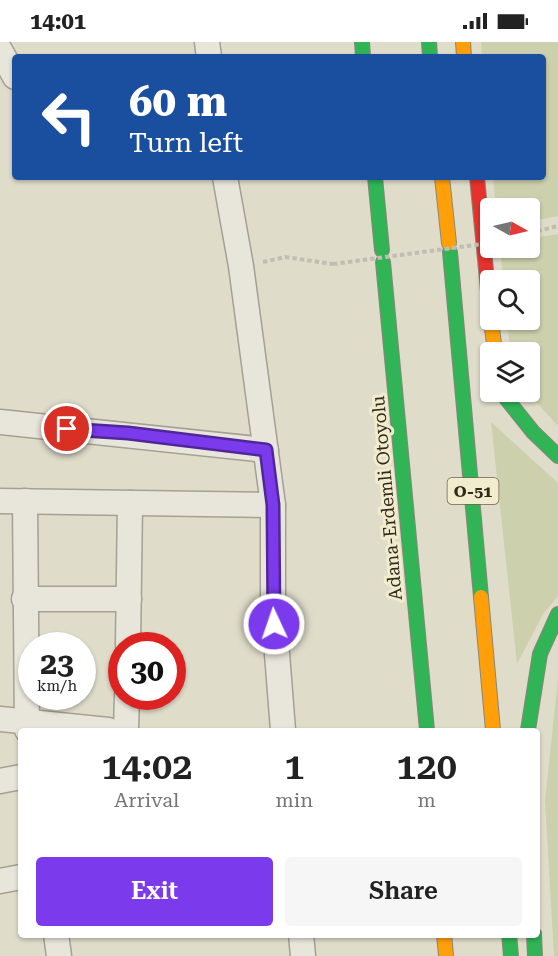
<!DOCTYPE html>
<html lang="en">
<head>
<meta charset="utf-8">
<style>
  body { margin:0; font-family:"Roboto Serif",serif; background:#f6f6f6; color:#222; height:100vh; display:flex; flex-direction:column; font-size:22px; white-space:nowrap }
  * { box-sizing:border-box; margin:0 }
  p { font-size:20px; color:#767676 }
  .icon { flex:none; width:33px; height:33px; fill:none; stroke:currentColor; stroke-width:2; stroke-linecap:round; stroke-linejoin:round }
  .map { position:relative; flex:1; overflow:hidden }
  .panel { position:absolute; left:18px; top:686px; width:522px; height:210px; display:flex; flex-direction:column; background:#fff; border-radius:6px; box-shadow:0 2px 4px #0004 }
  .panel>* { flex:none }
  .guide { position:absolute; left:12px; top:12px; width:534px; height:126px; border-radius:6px; box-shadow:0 2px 4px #0004; background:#1a4fa0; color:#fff; overflow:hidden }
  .needle { width:39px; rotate:98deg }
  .controls { position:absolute; left:480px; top:156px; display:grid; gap:12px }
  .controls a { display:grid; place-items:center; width:60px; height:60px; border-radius:6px; background:#fff; box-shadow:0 2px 4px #0004; font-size:30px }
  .speed { position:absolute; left:18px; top:590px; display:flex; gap:12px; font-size:30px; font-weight:700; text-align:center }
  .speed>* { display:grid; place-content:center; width:78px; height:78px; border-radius:50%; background:#fff; box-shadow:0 2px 4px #0004; line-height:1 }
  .speed small { font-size:15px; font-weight:400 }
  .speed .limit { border:9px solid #d22; background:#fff; color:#111 }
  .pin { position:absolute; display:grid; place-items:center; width:51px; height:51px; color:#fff; margin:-26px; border:3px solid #fff; border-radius:50%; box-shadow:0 2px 6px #0007 }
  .me { position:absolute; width:66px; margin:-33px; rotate:357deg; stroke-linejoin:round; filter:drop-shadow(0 0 4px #0008) }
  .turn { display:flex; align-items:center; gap:21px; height:126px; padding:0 18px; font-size:27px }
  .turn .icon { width:78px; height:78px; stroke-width:2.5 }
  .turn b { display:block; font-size:42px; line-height:51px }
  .eta { display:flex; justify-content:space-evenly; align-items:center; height:102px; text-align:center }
  .eta b { font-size:36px; font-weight:600; line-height:42px }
  .button { display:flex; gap:12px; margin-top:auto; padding:12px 18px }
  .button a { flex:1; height:69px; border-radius:6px; background:#7c3aed; color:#fff; font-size:24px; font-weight:600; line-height:69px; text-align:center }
  .button a+a { background:#f6f6f6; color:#222 }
  .status { display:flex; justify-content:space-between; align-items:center; height:42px; padding:0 30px; background:#fff; direction:ltr }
  .status svg { height:16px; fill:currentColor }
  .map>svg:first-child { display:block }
</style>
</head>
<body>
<div class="status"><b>14:01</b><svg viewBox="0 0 49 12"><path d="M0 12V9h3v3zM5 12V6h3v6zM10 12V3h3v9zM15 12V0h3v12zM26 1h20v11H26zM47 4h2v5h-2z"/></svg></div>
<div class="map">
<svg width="558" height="914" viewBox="0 0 558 914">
  <rect width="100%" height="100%" fill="#e0dcca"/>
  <!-- green -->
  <g fill="#ccd0ad">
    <polygon points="481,0 558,0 558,174 537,178 539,195 558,192 558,384 527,350 530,310 511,310 510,306 507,278 530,278 530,238 503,238 500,206 530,206 530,166 496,166 493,135 543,135 543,15 482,15"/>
    <polygon points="491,380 558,441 558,554 543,572 517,622"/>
    <polygon points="558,636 558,914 554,914 545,759"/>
  </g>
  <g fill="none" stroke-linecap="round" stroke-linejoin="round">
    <!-- street casing -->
    <g stroke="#a5a093" stroke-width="27">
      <g id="street">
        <polyline points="207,0 209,15"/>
        <polyline points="0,8 15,35"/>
        <polyline points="225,135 241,224 273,463 273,561 283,688"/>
        <polyline points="0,380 266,408"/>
        <polyline points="0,459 273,463"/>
        <polyline points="25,459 27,688"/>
        <polyline points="24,557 129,557"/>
        <polyline points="128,603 130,461"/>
        <polyline points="0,677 108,688"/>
        <polyline points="126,688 127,654"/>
        <polyline points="0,739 21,735"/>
        <polyline points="0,839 21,835"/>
        <polyline points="56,892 59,914"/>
        <polyline points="301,892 303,914"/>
      </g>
    </g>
    <!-- fast casing -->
    <g stroke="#8a867a" stroke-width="16">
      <g id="fast">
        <polyline points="362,0 363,15"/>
        <polyline points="429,0 430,15"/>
        <polyline points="375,135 382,208"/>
        <polyline points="450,210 481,555"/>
        <polyline points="383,220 427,688"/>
        <polyline points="501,350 533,390 558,414"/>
        <polyline points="528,688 540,612 558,572"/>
        <polyline points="509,892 511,914"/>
        <polyline points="534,892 535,914"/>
      </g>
    </g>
    <!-- slow casing -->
    <g stroke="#8a867a" stroke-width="16">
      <g id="slow">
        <polyline points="463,0 464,15"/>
        <polyline points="442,135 449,201"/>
        <polyline points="491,278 495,310"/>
        <polyline points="481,555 493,688"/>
        <polyline points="444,892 446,914"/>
      </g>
    </g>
    <!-- jam casing -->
    <g stroke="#8a867a" stroke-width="16">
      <polyline id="jam" points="477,135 490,269"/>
    </g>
    <!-- path -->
    <g stroke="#c1bdb2" stroke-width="4" stroke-dasharray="4.5 3" stroke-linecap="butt">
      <polyline points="530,191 558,184"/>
      <polyline points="263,220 285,215 333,222"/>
    </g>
    <!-- street -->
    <use href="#street" stroke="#e8e6db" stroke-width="24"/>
    <!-- fast -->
    <use href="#fast" stroke="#30b455" stroke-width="14"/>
    <!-- slow -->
    <use href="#slow" stroke="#ff9f0a" stroke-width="14"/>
    <!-- jam -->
    <use href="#jam" stroke="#e5322d" stroke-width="14"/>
    <!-- path-bridge -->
    <polyline stroke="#c1bdb2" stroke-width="4" stroke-dasharray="4.5 3" stroke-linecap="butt" points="333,222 490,201"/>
  </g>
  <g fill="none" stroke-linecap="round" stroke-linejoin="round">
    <!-- route casing -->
    <g stroke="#51269a" stroke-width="15">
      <polyline id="route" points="67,387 128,391 266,408 273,463 274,582"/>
    </g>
    <!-- route -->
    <use href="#route" stroke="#7c3aed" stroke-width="10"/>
  </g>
  <g text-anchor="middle" stroke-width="6" stroke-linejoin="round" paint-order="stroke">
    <!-- shield labels -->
    <rect fill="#f2eccf" stroke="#6c6452" stroke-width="1.5" x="447.5" y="436" width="51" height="26" rx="4.5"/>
    <g font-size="16" font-weight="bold" fill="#32291d">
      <text x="473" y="455">O-51</text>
    </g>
    <!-- street labels -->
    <g font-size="18" fill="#32291d" stroke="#f2eccf">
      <text transform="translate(387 456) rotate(-95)" y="6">Adana-Erdemli Otoyolu</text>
    </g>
  </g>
</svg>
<div class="controls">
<a><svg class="needle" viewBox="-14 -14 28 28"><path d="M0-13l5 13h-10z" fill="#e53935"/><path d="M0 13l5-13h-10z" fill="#767676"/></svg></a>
<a><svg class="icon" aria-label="search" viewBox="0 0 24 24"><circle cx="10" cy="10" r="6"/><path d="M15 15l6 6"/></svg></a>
<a><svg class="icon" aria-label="layers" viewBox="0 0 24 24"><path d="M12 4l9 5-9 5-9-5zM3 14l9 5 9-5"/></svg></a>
</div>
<div class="speed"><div>23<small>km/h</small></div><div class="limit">30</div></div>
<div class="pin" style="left:67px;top:387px;background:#d93025"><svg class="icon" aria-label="arrive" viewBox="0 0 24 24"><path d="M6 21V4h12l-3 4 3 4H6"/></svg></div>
<svg class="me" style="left:274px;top:582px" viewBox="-20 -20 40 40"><circle r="17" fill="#7c3aed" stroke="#fff" stroke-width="3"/><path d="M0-11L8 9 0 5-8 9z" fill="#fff"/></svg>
<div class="guide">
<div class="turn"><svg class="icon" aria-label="left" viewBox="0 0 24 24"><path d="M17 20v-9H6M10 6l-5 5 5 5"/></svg><div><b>60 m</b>Turn left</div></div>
</div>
<section class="panel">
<div class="eta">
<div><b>14:02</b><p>Arrival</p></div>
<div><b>1</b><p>min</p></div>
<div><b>120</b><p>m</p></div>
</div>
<div class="button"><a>Exit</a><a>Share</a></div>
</section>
</div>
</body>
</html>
